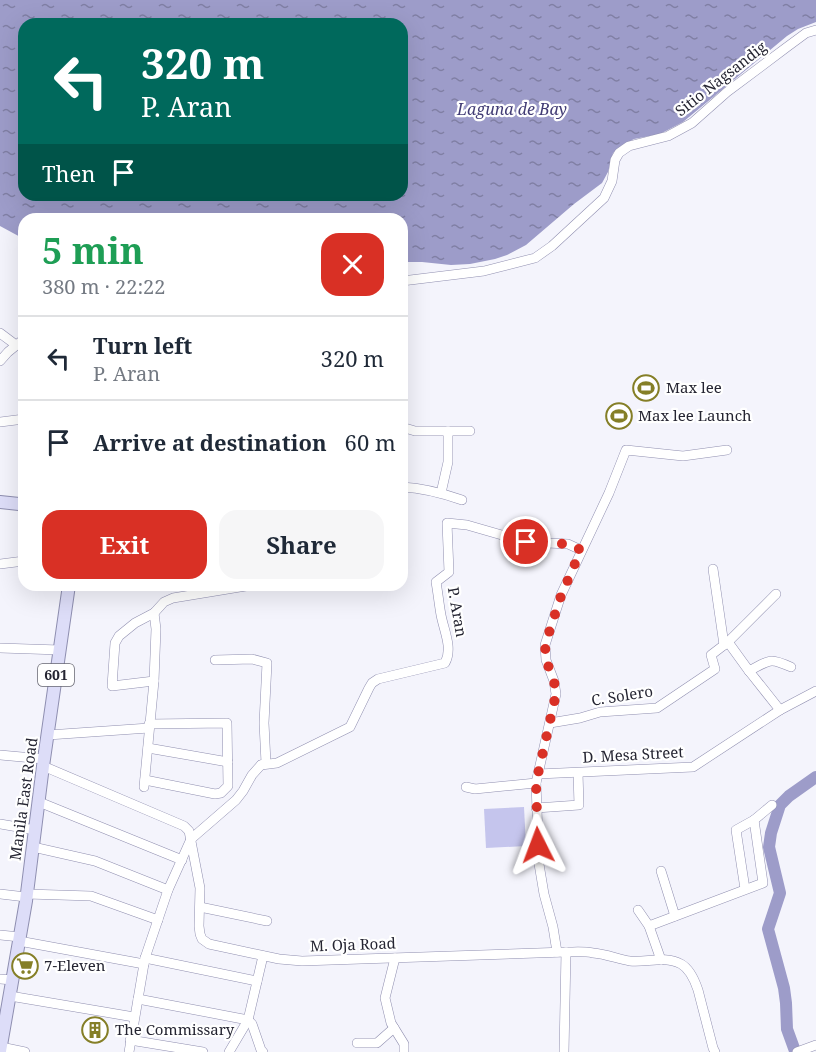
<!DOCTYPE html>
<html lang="en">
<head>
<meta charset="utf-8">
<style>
  body { margin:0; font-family:"Noto Serif",serif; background:#f6f6f7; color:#1f2937; height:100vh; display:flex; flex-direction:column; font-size:22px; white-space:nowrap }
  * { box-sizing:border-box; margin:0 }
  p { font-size:20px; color:#747a83 }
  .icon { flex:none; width:33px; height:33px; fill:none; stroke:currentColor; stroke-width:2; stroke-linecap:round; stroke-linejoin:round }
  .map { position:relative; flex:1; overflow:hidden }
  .details { position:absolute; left:18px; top:213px; width:390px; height:378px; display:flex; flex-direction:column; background:#fff; border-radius:18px; box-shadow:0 6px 24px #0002 }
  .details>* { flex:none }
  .top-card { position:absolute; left:18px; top:18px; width:390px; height:183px; border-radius:18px; box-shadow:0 6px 24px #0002; background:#00695c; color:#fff; overflow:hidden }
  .pin { position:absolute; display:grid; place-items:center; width:51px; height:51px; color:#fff; margin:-26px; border:3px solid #fff; border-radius:50%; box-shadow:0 2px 6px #0007 }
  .me { position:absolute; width:66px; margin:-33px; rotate:357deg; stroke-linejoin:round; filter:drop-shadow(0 0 4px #0008) }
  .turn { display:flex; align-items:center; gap:21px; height:126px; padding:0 24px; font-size:27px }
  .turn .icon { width:78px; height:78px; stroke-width:2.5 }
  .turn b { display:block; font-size:42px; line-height:51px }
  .then { display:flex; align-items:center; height:57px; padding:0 24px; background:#0003; gap:12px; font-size:22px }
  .round { display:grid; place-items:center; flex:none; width:63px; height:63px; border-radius:18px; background:#f6f6f7 }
  .headline { display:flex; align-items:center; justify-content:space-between; height:102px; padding:0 24px }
  h1 { font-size:36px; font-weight:700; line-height:45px; color:#1e9e55 }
  .action { display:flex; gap:12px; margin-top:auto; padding:12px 24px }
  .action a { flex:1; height:69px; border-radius:18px; background:#d93025; color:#fff; font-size:24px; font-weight:700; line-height:69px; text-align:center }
  .action a+a { background:#f6f6f7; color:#1f2937 }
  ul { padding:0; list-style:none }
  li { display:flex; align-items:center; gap:18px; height:84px; padding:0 24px; border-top:2px solid #e0e1e3 }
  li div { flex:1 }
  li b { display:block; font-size:22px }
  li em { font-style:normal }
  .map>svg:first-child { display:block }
</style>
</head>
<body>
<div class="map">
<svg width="816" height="1052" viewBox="0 0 816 1052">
  <defs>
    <pattern id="water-ripples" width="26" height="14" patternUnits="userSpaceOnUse" patternTransform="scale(1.5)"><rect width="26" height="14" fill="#9d9cc9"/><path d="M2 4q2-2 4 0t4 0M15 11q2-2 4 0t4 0" fill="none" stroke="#807fa4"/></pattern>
  </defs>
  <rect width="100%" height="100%" fill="#f4f4fc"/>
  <!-- pitch -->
  <polygon fill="#c5c5ed" points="524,807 526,846 486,848 484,809"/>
  <!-- water -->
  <path fill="url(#water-ripples)" fill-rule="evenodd" d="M0 0H816V22L798 29 787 36 683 122 660 134 634 139 621 146 613 153 608 172 602 183 574 204 526 245 507 255 495 259 470 264 451 265 422 262H402V219H24V239L0 226ZM24 24H402V195H24Z"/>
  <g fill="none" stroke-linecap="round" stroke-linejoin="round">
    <!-- river -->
    <polyline stroke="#9d9cc9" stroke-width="12" points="795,1051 787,1029 786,1003 784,988 768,929 780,893 769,847 771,833 780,805 789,796 816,777"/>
    <!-- minor casing -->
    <g stroke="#908fb0" stroke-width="10">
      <g id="minor">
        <polyline points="402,281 484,271 535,258 552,246 604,198 612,181 615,160 619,153 629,146 668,136 692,123 727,92 787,47 806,33 816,30"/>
        <polyline points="0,333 16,345"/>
        <polyline points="0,361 8,352 24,339"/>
        <polyline points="0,422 24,419"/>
        <polyline points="405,428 415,431 470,431"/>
        <path d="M402 487C423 488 442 493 462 500"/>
        <polyline points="441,493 448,462 448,431"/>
        <polyline points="0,564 24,561"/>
        <polyline points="713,569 724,645"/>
        <polyline points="728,642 776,594"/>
        <polyline points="0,648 60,650"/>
        <polyline points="749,671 780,710"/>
        <polyline points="154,681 112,686 115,643 119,636 135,623 154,613 164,602 173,598 252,585"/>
        <path d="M550 723 580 718 600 712 657 708 715 669 711 655 728 642 749 671C770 660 769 657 791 667"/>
        <polyline points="48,735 149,728"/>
        <polyline points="148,748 228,762"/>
        <polyline points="0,755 44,759"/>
        <path d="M261 765 277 763 350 727 369 688 372 683 378 679 445 663C453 648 444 631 441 615 439 604 438 593 436 582L449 572 447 523 467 525 526 542 568 544 581 550"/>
        <path d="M43 766 184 826 189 831 200 888 199 926 200 934 202 939 209 944 279 959 302 961 566 952C575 952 584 951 593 953 606 954 618 959 630 961 646 963 665 955 681 964 690 969 695 981 698 990L713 1048 715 1052"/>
        <polyline points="538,774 693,767 780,710 816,691"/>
        <polyline points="145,780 215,794 221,793 228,786 227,723 149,724"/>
        <polyline points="144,787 154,681 156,629 154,613"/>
        <polyline points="466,787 475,789 536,783"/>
        <polyline points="39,802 182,860"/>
        <polyline points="536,808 579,805 578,773"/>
        <polyline points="0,824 35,830"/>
        <polyline points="33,847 95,861 168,890"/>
        <polyline points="661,871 675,916"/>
        <polyline points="745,889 736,830 754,820 772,805"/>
        <polyline points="0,894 26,897"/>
        <polyline points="27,894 91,896 158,920"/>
        <polyline points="200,907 267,921"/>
        <polyline points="638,910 649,926 661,960"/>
        <polyline points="649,926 763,883 754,820"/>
        <polyline points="0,935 20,937"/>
        <polyline points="19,941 144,964"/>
        <polyline points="557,952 553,927 544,894 539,864 536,783 556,694 554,681 546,660 545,645 561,595 609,493 626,450 683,456 727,450"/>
        <polyline points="145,958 257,981"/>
        <polyline points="395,958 385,998 391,1023 404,1044 404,1052"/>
        <polyline points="0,979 13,980"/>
        <polyline points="10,996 134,1017"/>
        <polyline points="138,999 248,1020 252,1024 261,1050 263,1052"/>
        <polyline points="130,1040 203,1052"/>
        <polyline points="357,1043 377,1043 394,1028"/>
        <polyline points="1,1047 25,1052"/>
        <polyline points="129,1052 145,958 168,890 191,839 236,800 243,791 252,775 261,765 266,763 264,723 267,663 252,659 215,660"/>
        <polyline points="229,1052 248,1020 263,956"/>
        <polyline points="564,1052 566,952"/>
        <polyline points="797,1052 816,1045"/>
      </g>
    </g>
    <!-- major casing -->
    <g stroke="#8e8eb0" stroke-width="14">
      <g id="major">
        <polyline points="0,502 19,504 24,506"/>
        <polyline points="0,1051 26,901 43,766 69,585"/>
      </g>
    </g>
    <!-- minor -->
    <use href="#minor" stroke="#fff" stroke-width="9"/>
    <!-- major -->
    <use href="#major" stroke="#ddddf8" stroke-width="12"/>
  </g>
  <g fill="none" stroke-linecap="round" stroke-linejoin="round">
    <!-- route -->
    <polyline stroke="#d93025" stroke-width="10" stroke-dasharray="0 18" points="526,542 568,544 581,550 561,596 545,645 546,660 554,681 556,694 536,783 538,845"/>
  </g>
  <!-- icons -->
  <defs>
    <g id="stadium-ring" transform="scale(1.35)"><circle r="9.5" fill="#fff" stroke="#857f27" stroke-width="1.5"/><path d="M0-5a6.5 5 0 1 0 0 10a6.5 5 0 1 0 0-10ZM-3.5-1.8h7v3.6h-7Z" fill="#857f27"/></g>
    <g id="supermarket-ring" transform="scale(1.35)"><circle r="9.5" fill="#fff" stroke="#857f27" stroke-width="1.5"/><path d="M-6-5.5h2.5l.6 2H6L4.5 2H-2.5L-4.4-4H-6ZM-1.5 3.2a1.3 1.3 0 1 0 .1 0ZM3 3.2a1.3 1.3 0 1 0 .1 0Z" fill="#857f27"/></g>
    <g id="building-ring" transform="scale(1.35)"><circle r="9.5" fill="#fff" stroke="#857f27" stroke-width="1.5"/><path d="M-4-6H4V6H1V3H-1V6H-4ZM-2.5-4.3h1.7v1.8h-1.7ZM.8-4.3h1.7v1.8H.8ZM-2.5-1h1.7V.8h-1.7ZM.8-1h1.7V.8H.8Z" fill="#857f27"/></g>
  </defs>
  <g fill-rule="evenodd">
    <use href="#stadium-ring" x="646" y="388"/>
    <use href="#stadium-ring" x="619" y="416"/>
    <use href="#supermarket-ring" x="25" y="966"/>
    <use href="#building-ring" x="95" y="1030"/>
  </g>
  <g text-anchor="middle" stroke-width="4.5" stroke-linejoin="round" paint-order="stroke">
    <!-- shield labels -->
    <rect fill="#fff" stroke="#666670" stroke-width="1.5" x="38" y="664" width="36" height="22" rx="4.5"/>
    <g font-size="14" font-weight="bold" fill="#252532">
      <text x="56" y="680">601</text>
    </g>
    <!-- street labels -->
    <g font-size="15" fill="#252532" stroke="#fff">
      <text transform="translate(721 79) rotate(-38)" y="5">Sitio Nagsandig</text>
      <text transform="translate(457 612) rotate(80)" y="5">P. Aran</text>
      <text transform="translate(622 696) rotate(-9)" y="5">C. Solero</text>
      <text transform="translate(633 755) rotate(-3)" y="5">D. Mesa Street</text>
      <text transform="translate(24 799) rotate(-82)" y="5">Manila East Road</text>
      <text transform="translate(353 945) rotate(-2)" y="5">M. Oja Road</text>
    </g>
    <!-- poi labels -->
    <g font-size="15" fill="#252532" stroke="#fff" text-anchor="start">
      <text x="666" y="393">Max lee</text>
      <text x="638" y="421">Max lee Launch</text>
      <text x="44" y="971">7-Eleven</text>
      <text x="115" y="1035">The Commissary</text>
    </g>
    <!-- water labels -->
    <g font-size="16" font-style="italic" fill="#423c75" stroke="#fff">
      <text x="512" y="115">Laguna de Bay</text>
    </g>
  </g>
</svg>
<div class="pin" style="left:526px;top:542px;background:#d93025"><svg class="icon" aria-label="arrive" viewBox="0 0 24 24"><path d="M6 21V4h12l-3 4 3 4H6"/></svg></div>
<svg class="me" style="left:538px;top:845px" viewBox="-20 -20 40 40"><path d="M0-17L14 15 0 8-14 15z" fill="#d93025" stroke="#fff" stroke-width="4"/></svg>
<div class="top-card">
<div class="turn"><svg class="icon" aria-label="left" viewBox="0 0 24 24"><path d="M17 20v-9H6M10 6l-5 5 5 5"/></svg><div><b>320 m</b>P. Aran</div></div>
<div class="then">Then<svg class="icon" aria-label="arrive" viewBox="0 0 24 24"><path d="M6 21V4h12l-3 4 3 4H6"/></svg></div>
</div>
<section class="details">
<div class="headline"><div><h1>5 min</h1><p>380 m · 22:22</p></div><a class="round" style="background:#d93025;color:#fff"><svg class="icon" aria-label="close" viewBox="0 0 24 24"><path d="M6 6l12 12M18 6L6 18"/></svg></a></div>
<ul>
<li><svg class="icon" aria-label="left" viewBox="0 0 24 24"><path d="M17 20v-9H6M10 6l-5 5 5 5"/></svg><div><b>Turn left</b><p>P. Aran</p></div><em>320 m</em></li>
<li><svg class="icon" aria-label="arrive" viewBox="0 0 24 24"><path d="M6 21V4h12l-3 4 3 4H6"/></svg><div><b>Arrive at destination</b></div><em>60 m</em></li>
</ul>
<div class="action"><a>Exit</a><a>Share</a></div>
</section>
</div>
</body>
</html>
